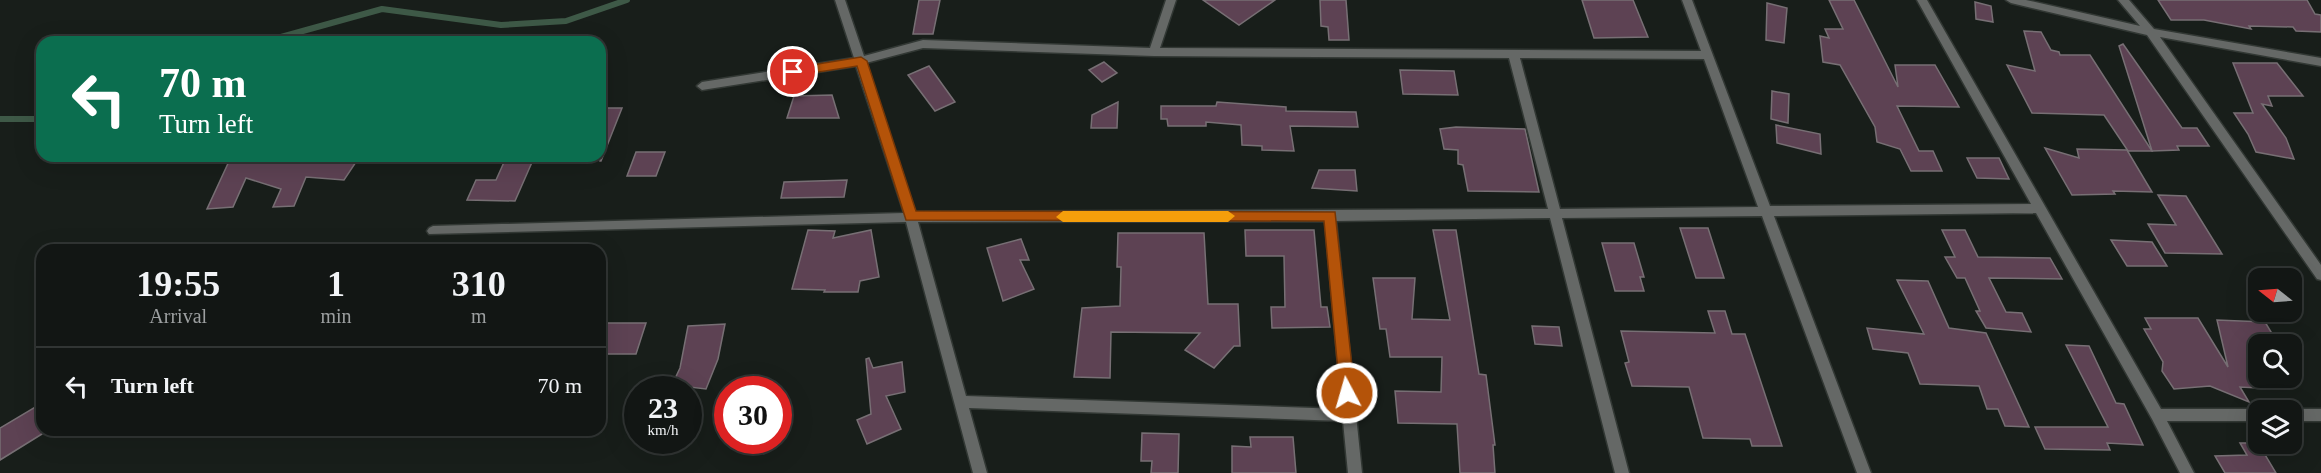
<!DOCTYPE html>
<html lang="en">
<head>
<meta charset="utf-8">
<style>
  body { margin:0; font-family:Georgia,serif; background:#1f2322; color:#f1f3f6; height:100vh; display:flex; flex-direction:column; font-size:22px; white-space:nowrap }
  * { box-sizing:border-box; margin:0 }
  p { font-size:20px; color:#9c9fa0 }
  .icon { flex:none; width:33px; height:33px; fill:none; stroke:currentColor; stroke-width:2; stroke-linecap:round; stroke-linejoin:round }
  .map { position:relative; flex:1; overflow:hidden }
  .panel { position:absolute; left:36px; top:244px; width:570px; height:192px; display:flex; flex-direction:column; background:#121614; border-radius:18px; box-shadow:0 6px 24px #0002,0 0 0 2px #313534 }
  .panel>* { flex:none }
  .guide { position:absolute; left:36px; top:36px; width:570px; height:126px; border-radius:18px; box-shadow:0 6px 24px #0002,0 0 0 2px #313534; background:#0b6e4f; color:#fff; overflow:hidden }
  .needle { width:39px; rotate:287deg }
  .buttons { position:absolute; left:2248px; top:268px; display:grid; gap:12px }
  .buttons a { display:grid; place-items:center; width:54px; height:54px; border-radius:12px; background:#121614; box-shadow:0 6px 24px #0002,0 0 0 2px #313534; font-size:30px }
  .speed { position:absolute; left:624px; top:376px; display:flex; gap:12px; font-size:30px; font-weight:700; text-align:center }
  .speed>* { display:grid; place-content:center; width:78px; height:78px; border-radius:50%; background:#121614; box-shadow:0 6px 24px #0002,0 0 0 2px #313534; line-height:1 }
  .speed small { font-size:15px; font-weight:400 }
  .speed .limit { border:9px solid #d22; background:#fff; color:#111 }
  .pin { position:absolute; display:grid; place-items:center; width:51px; height:51px; color:#fff; margin:-26px; border:3px solid #fff; border-radius:50%; box-shadow:0 2px 6px #0007 }
  .me { position:absolute; width:66px; margin:-33px; rotate:354deg; stroke-linejoin:round; filter:drop-shadow(0 0 4px #0008) }
  .turn { display:flex; align-items:center; gap:21px; height:126px; padding:0 24px; font-size:27px }
  .turn .icon { width:78px; height:78px; stroke-width:2.5 }
  .turn b { display:block; font-size:42px; line-height:51px }
  .eta { display:flex; justify-content:space-evenly; align-items:center; height:102px; text-align:center }
  .eta b { font-size:36px; font-weight:800; line-height:42px }
  ul { padding:0; list-style:none }
  li { display:flex; align-items:center; gap:18px; height:78px; padding:0 24px; border-top:2px solid #313534 }
  li div { flex:1 }
  li b { display:block; font-size:22px }
  li em { font-style:normal }
  .map>svg:first-child { display:block }
</style>
</head>
<body>
<div class="map">
<svg width="2321" height="473" viewBox="0 0 2321 473">
  <rect width="100%" height="100%" fill="#181e1a"/>
  <g fill="none" stroke-linecap="round" stroke-linejoin="round">
    <!-- stream -->
    <g stroke="#3e5947" stroke-width="6">
      <polyline points="263,42 382,9 501,25 566,21 627,0"/>
      <polyline points="0,119 42,119"/>
    </g>
  </g>
  <!-- building -->
  <g fill="#5d4253" stroke="#776f74" stroke-width="1.5">
    <polygon points="919,0 940,0 933,34 913,34"/>
    <polygon points="1203,0 1275,0 1239,25"/>
    <polygon points="1320,0 1346,0 1349,40 1329,40 1328,27 1321,26"/>
    <polygon points="1582,0 1633,0 1648,37 1594,38"/>
    <polygon points="1829,0 1854,0 1898,87 1895,65 1935,65 1959,107 1897,106 1919,151 1933,151 1942,171 1911,171 1900,149 1877,142 1875,127 1840,65 1823,62 1820,36 1829,38 1825,29 1843,29"/>
    <polygon points="2158,0 2307,0 2315,14 2321,15 2321,32 2296,31 2293,27 2249,26 2251,29 2204,20 2171,20"/>
    <polygon points="1975,2 1991,6 1993,22 1976,19"/>
    <polygon points="1767,3 1787,8 1784,43 1766,40"/>
    <polygon points="2024,31 2041,32 2051,50 2059,52 2060,55 2090,55 2152,151 2128,151 2104,115 2032,113 2007,65 2035,71"/>
    <polygon points="2123,44 2182,128 2197,128 2209,146 2177,146 2179,150 2152,151 2119,46"/>
    <polygon points="1104,62 1117,73 1102,82 1089,70"/>
    <polygon points="2233,63 2277,63 2303,96 2268,96 2272,106 2262,104 2286,138 2294,159 2256,152 2248,134 2234,113 2253,113"/>
    <polygon points="929,66 955,102 935,111 908,75"/>
    <polygon points="1400,70 1454,71 1458,95 1403,94"/>
    <polygon points="1772,91 1789,94 1788,123 1771,119"/>
    <polygon points="832,95 839,118 787,118 794,96"/>
    <polygon points="1118,102 1117,128 1091,128 1092,115"/>
    <polygon points="1217,102 1286,107 1286,111 1356,112 1358,127 1290,126 1294,151 1262,150 1262,146 1242,145 1241,125 1206,122 1206,126 1168,126 1167,119 1161,119 1161,106 1216,106"/>
    <polygon points="600,108 622,108 601,161 600,161"/>
    <polygon points="1776,125 1820,134 1821,154 1777,143"/>
    <polygon points="1456,127 1525,129 1539,192 1468,191 1463,165 1458,164 1458,150 1444,149 1440,129"/>
    <polygon points="2045,148 2079,158 2077,149 2127,150 2152,192 2113,191 2115,194 2072,195"/>
    <polygon points="636,152 665,152 656,176 627,176"/>
    <polygon points="246,156 360,156 344,180 306,177 294,206 273,207 281,189 246,178 233,207 207,209 231,157"/>
    <polygon points="1967,158 1999,158 2009,179 1977,178"/>
    <polygon points="505,160 533,160 515,201 467,200 476,180 496,180"/>
    <polygon points="1319,170 1355,170 1357,191 1312,188"/>
    <polygon points="847,180 844,197 781,198 784,182"/>
    <polygon points="2158,195 2186,196 2222,254 2165,253 2148,224 2176,225"/>
    <polygon points="1680,228 1708,228 1724,278 1696,278"/>
    <polygon points="808,230 835,231 833,238 871,230 879,277 860,281 858,292 824,292 825,290 792,289"/>
    <polygon points="1245,230 1314,230 1321,307 1327,307 1330,327 1272,328 1271,307 1285,307 1284,256 1246,256"/>
    <polygon points="1433,230 1456,230 1479,374 1486,375 1495,445 1493,445 1495,473 1460,473 1457,424 1398,423 1395,391 1441,392 1442,357 1390,357 1386,329 1380,329 1373,278 1415,278 1412,319 1450,320"/>
    <polygon points="1942,230 1965,230 1978,257 2050,258 2062,279 1989,278 2006,312 2022,313 2031,332 1986,328 1976,311 1980,311 1965,278 1957,278 1945,257 1955,257"/>
    <polygon points="1118,233 1204,233 1208,304 1238,304 1240,346 1234,346 1214,368 1185,350 1200,333 1111,332 1110,378 1074,377 1082,308 1120,306 1121,267 1117,267"/>
    <polygon points="1021,239 1029,260 1020,260 1034,289 1003,301 987,248"/>
    <polygon points="2111,240 2152,242 2167,266 2127,266"/>
    <polygon points="1602,243 1634,243 1644,277 1640,277 1644,291 1615,291"/>
    <polygon points="1897,280 1928,281 1949,328 1986,333 2029,427 2005,426 1998,409 1987,409 1979,386 1920,384 1908,353 1873,349 1867,328 1924,334"/>
    <polygon points="1708,311 1725,311 1732,334 1745,334 1782,446 1752,446 1750,439 1703,438 1689,387 1632,386 1625,363 1629,362 1621,331 1715,333"/>
    <polygon points="2145,318 2198,318 2228,367 2217,320 2265,322 2279,345 2259,345 2259,388 2240,387 2249,402 2210,386 2174,389 2162,371 2163,362 2144,329 2151,329"/>
    <polygon points="600,323 646,323 636,354 600,354"/>
    <polygon points="725,324 718,359 706,389 672,385 680,368 688,326"/>
    <polygon points="1532,326 1559,327 1562,346 1535,344"/>
    <polygon points="2066,345 2089,346 2116,403 2124,404 2143,445 2107,443 2110,450 2045,449 2035,427 2108,427"/>
    <polygon points="869,358 873,368 902,362 905,392 886,396 901,429 867,444 857,420 871,414 866,359"/>
    <polygon points="42,403 42,434 0,460 0,428"/>
    <polygon points="1142,433 1179,434 1178,473 1151,473 1152,461 1141,461"/>
    <polygon points="1250,437 1293,437 1296,473 1232,473 1232,446 1251,447"/>
    <polygon points="2240,443 2258,443 2276,473 2225,473 2215,456 2247,455"/>
  </g>
  <g fill="none" stroke-linecap="round" stroke-linejoin="round">
    <!-- street casing -->
    <g stroke="#323834" stroke-width="3">
      <g id="street">
        <path d="M835 0H845L864 56 923 40 1150 48 1166 0H1176L1160 48 1701 51 1682 0H1692L1770 206 2031 204 1917 0H1927L2161 409H2259L2264 411H2259V421H2167L2194 473H2180L2152 419 2036 213 1774 216 1871 473H1857L1762 216 1562 218 1629 473H1615L1550 218 1336 221 1362 473H1348L1343 421 969 408 987 473H973L906 222 429 234 427 231 429 228 433 226 904 213 856 66 702 90 697 86 702 82 854 58ZM923 48 1154 56 1509 58 1548 209 915 212 866 63ZM1520 58 1704 59 1758 207 1560 209ZM1325 221 1342 409 966 396 918 222Z"/>
        <polygon points="2006,0 2026,0 2140,26 2118,0 2129,0 2154,29 2321,58 2321,66 2160,37 2321,265 2321,280 2317,279 2147,35 2011,3"/>
        <polygon points="2292,409 2321,409 2321,421 2292,421 2292,411 2287,411"/>
      </g>
    </g>
    <!-- street -->
    <use href="#street" fill="#656866" fill-rule="evenodd"/>
  </g>
  <!-- route -->
  <polygon fill="#b45309" stroke="#753606" stroke-width="1.5" points="861,57 867,61 916,211 1335,212 1355,393 1353,398 1342,398 1340,393 1324,221 906,220 857,66 793,76 787,72 793,68"/>
  <!-- slow -->
  <polygon fill="#f59e0b" points="1063,211 1228,211 1235,216 1228,222 1063,222 1056,217"/>
</svg>
<div class="buttons">
<a><svg class="needle" viewBox="-14 -14 28 28"><path d="M0-13l5 13h-10z" fill="#e53935"/><path d="M0 13l5-13h-10z" fill="#9c9fa0"/></svg></a>
<a><svg class="icon" aria-label="search" viewBox="0 0 24 24"><circle cx="10" cy="10" r="6"/><path d="M15 15l6 6"/></svg></a>
<a><svg class="icon" aria-label="layers" viewBox="0 0 24 24"><path d="M12 4l9 5-9 5-9-5zM3 14l9 5 9-5"/></svg></a>
</div>
<div class="speed"><div>23<small>km/h</small></div><div class="limit">30</div></div>
<div class="pin" style="left:793px;top:72px;background:#d93025"><svg class="icon" aria-label="arrive" viewBox="0 0 24 24"><path d="M6 21V4h12l-3 4 3 4H6"/></svg></div>
<svg class="me" style="left:1347px;top:393px" viewBox="-20 -20 40 40"><circle r="17" fill="#b45309" stroke="#fff" stroke-width="3"/><path d="M0-11L8 9 0 5-8 9z" fill="#fff"/></svg>
<div class="guide">
<div class="turn"><svg class="icon" aria-label="left" viewBox="0 0 24 24"><path d="M17 20v-9H6M10 6l-5 5 5 5"/></svg><div><b>70 m</b>Turn left</div></div>
</div>
<section class="panel">
<div class="eta">
<div><b>19:55</b><p>Arrival</p></div>
<div><b>1</b><p>min</p></div>
<div><b>310</b><p>m</p></div>
</div>
<ul>
<li><svg class="icon" aria-label="left" viewBox="0 0 24 24"><path d="M17 20v-9H6M10 6l-5 5 5 5"/></svg><div><b>Turn left</b></div><em>70 m</em></li>
</ul>
</section>
</div>
</body>
</html>
